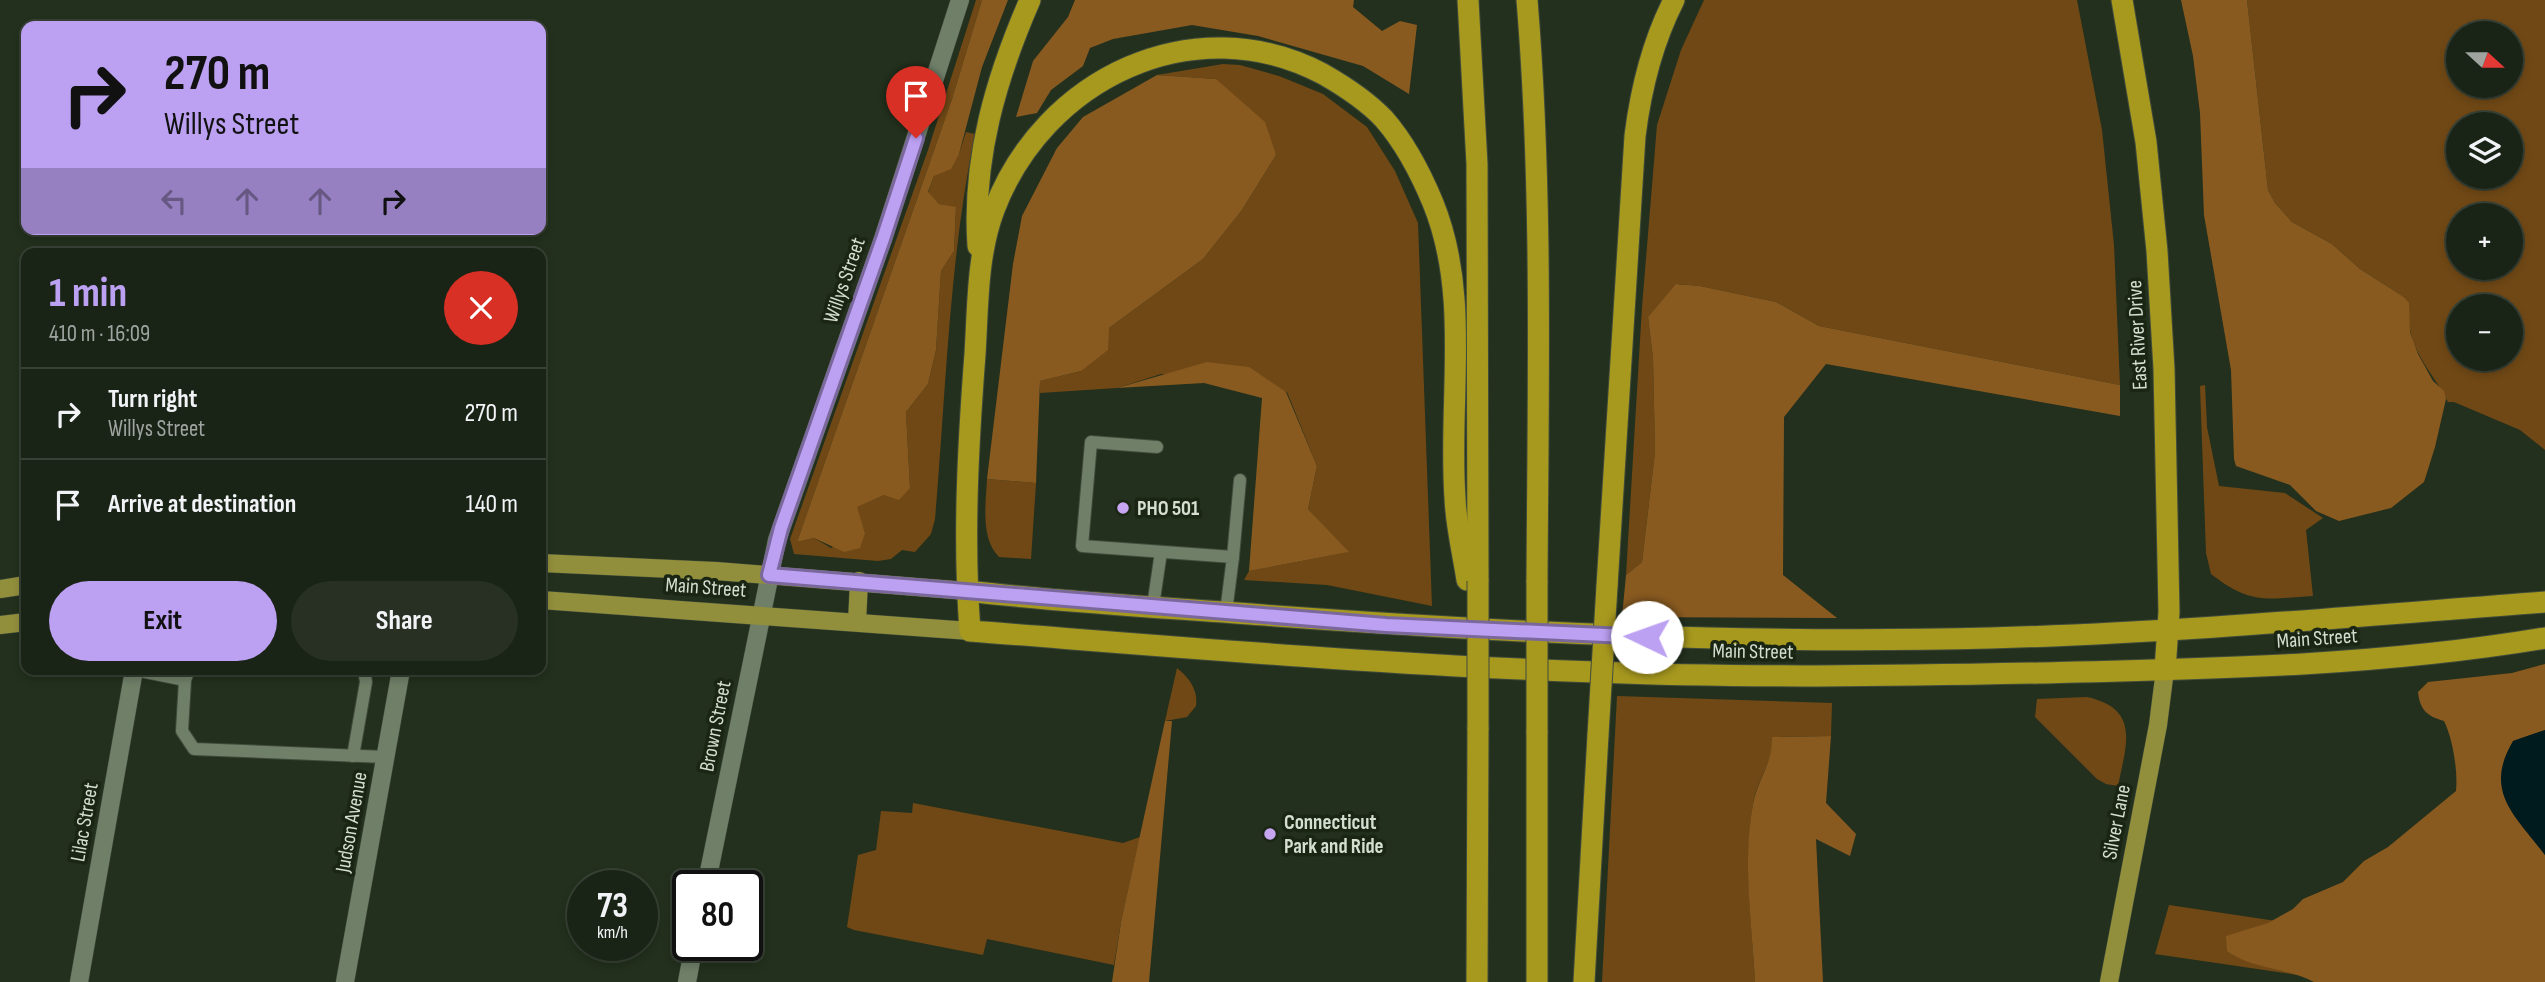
<!DOCTYPE html>
<html lang="en">
<head>
<meta charset="utf-8">
<style>
  body { margin:0; font-family:"Sofia Sans Condensed",sans-serif; background:#273023; color:#f1f3f6; height:100vh; display:flex; flex-direction:column; font-size:26px; white-space:nowrap }
  * { box-sizing:border-box; margin:0 }
  p { font-size:23px; color:#9fa4a1 }
  .icon { flex:none; width:38px; height:38px; fill:none; stroke:currentColor; stroke-width:2; stroke-linecap:round; stroke-linejoin:round }
  .map { position:relative; flex:1; overflow:hidden }
  .drawer { position:absolute; left:21px; top:248px; width:525px; height:427px; display:flex; flex-direction:column; background:#1a2416; border-radius:14px; box-shadow:0 4px 10px #0003,0 0 0 2px #384135 }
  .drawer>* { flex:none }
  .banner { position:absolute; left:21px; top:21px; width:525px; height:214px; border-radius:14px; box-shadow:0 4px 10px #0003,0 0 0 2px #384135; background:#bca0f2; color:#111; overflow:hidden }
  .needle { width:46px; rotate:111deg }
  .tools { position:absolute; left:2446px; top:21px; display:grid; gap:14px }
  .tools a { display:grid; place-items:center; width:77px; height:77px; border-radius:50%; background:#1a2416; box-shadow:0 4px 10px #0003,0 0 0 2px #384135; font-size:35px }
  .speed { position:absolute; left:567px; top:870px; display:flex; gap:14px; font-size:35px; font-weight:700; text-align:center }
  .speed>* { display:grid; place-content:center; width:91px; height:91px; border-radius:50%; background:#1a2416; box-shadow:0 4px 10px #0003,0 0 0 2px #384135; line-height:1 }
  .speed small { font-size:18px; font-weight:400 }
  .speed .limit { border:4px solid #111; border-radius:10px; background:#fff; color:#111 }
  .pin { position:absolute; display:grid; place-items:center; width:60px; height:60px; color:#fff; margin:-72px -30px; border-radius:50% 50% 50% 0; rotate:-45deg; box-shadow:0 0 7px #0007 }
  .pin .icon { rotate:45deg }
  .me { position:absolute; width:77px; margin:-38px; rotate:273deg; stroke-linejoin:round; filter:drop-shadow(0 0 5px #0008) }
  .turn { display:flex; align-items:center; gap:24px; height:147px; padding:0 28px; font-size:32px }
  .turn .icon { width:91px; height:91px; stroke-width:2.5 }
  .turn b { display:block; font-size:49px; line-height:60px }
  .lanes { display:flex; align-items:center; height:66px; padding:0 28px; background:#0003; justify-content:center; gap:35px; direction:ltr }
  .lanes .off { opacity:.35 }
  .round { display:grid; place-items:center; flex:none; width:74px; height:74px; border-radius:37px; background:#273023 }
  .head { display:flex; align-items:center; justify-content:space-between; height:119px; padding:0 28px }
  h1 { font-size:42px; font-weight:700; line-height:52px; color:#bca0f2 }
  .primary-button { display:flex; gap:14px; margin-top:auto; padding:14px 28px }
  .primary-button a { flex:1; height:80px; border-radius:42px; background:#bca0f2; color:#111; font-size:28px; font-weight:700; line-height:80px; text-align:center }
  .primary-button a+a { background:#273023; color:#f1f3f6 }
  ul { padding:0; list-style:none }
  li { display:flex; align-items:center; gap:21px; height:91px; padding:0 28px; border-top:2px solid #384135 }
  li div { flex:1 }
  li b { display:block; font-size:26px }
  li em { font-style:normal }
  .map>svg:first-child { display:block }
</style>
</head>
<body>
<div class="map">
<svg width="2545" height="982" viewBox="0 0 2545 982">
  <rect width="100%" height="100%" fill="#23301d"/>
  <!-- green -->
  <g fill="#704815" fill-rule="evenodd">
    <path d="M976 0H982L952 99 797 542 814 538 831 548 865 533 856 507 884 495 910 488 906 412 928 384 936 350 941 271 954 251 956 208 939 204 928 193 934 176 959 154 966 132 975 134C949 260 946 391 935 519L931 534 915 552 902 550 891 559 878 561 794 554 790 539 928 150Z"/>
    <polygon points="1704,0 2077,0 2102,130 2114,245 2120,385 1819,326 1776,302 1700,286 1677,284 1648,317 1653,358 1655,452 1642,562 1626,575 1642,307 1657,125 1681,50"/>
    <path d="M2247 0H2545V450L2520 430 2454 402H2448C2437 379 2418 361 2411 334 2407 322 2412 308 2404 297L2360 269 2332 244 2292 222 2275 203 2268 190ZM2459 33H2511V86H2459ZM2459 124H2511V177H2459ZM2459 215H2511V268H2459ZM2459 306H2511V359H2459Z"/>
    <polygon points="1223,64 1240,65 1279,76 1323,94 1367,127 1395,171 1418,223 1432,606 1327,585 1244,580 1249,571 1348,552 1308,509 1317,466 1287,392 1161,374 1117,388 1040,393 1040,381 1081,371 1109,328 1203,259 1242,210 1276,155 1216,79 1157,75"/>
    <path d="M2205 385 2207 427 2219 486 2285 493 2323 518 2306 530 2313 596C2266 599 2251 605 2211 574L2206 553 2200 386Z"/>
    <path d="M987 479 1036 483 1031 559 999 557C980 538 986 503 987 479Z"/>
    <path d="M1177 668C1189 678 1198 689 1196 706L1187 717 1165 721Z"/>
    <path d="M1617 696 1832 703 1831 736 1773 737C1772 766 1757 779 1753 804 1743 861 1752 924 1755 982H1602Z"/>
    <path d="M2087 697C2141 709 2126 745 2118 786L2106 784 2097 779 2035 717 2037 699Z"/>
    <polygon points="913,803 1123,843 1140,837 1121,922 1114,965 987,939 983,955 854,930 847,927 858,855 876,850 881,811 912,813"/>
    <polygon points="2169,905 2545,961 2545,982 2346,982 2155,954"/>
  </g>
  <!-- forest -->
  <g fill="#895a20">
    <polygon points="982,0 1008,0 982,67 959,154 951,169 934,176 928,192 939,204 956,207 954,251 941,271 936,350 928,384 906,412 910,488 899,500 884,495 857,507 865,533 860,548 844,552 814,538 797,542 952,99"/>
    <polygon points="1075,0 1354,0 1353,7 1382,31 1400,21 1417,25 1409,94 1363,66 1258,36 1192,25 1113,39 1090,48 1083,66 1051,90 1037,113 1016,117 1033,61 1068,17"/>
    <polygon points="2181,0 2247,0 2268,190 2275,203 2292,222 2332,244 2360,269 2404,297 2409,303 2410,332 2418,354 2433,381 2444,391 2446,399 2435,447 2424,482 2391,508 2339,521 2316,511 2290,485 2236,466 2234,459 2231,370 2204,215 2200,113 2193,56"/>
    <polygon points="1157,75 1216,79 1265,122 1276,155 1242,210 1203,259 1109,328 1108,350 1081,371 1040,381 1036,483 987,479 1013,264 1022,216 1057,148 1083,117"/>
    <polygon points="1676,284 1700,286 1776,302 1819,326 2120,385 2120,416 1826,364 1784,417 1783,575 1837,618 1622,617 1626,575 1642,562 1655,452 1653,358 1648,317"/>
    <polygon points="1207,362 1249,367 1286,392 1317,466 1308,509 1349,552 1249,571 1262,398 1204,383 1117,388"/>
    <path d="M2545 664V730L2513 741 2512 811 2545 855V982H2314C2286 967 2254 970 2227 951L2226 936 2268 923 2293 909 2303 899 2343 882 2364 861 2388 847 2456 791C2458 772 2453 739 2444 721 2427 716 2420 710 2418 692L2428 682 2512 673Z"/>
    <polygon points="1165,721 1172,721 1149,982 1112,982 1121,922"/>
    <path d="M1831 736 1826 803 1856 834 1850 856 1816 839 1823 982H1755C1752 924 1742 861 1753 804 1758 778 1772 766 1772 737Z"/>
  </g>
  <!-- water -->
  <path fill="#001b1e" d="M2545 730V855C2515 815 2483 792 2513 741Z"/>
  <g fill="none" stroke-linecap="round" stroke-linejoin="round">
    <!-- lane casing -->
    <g stroke="#404b3b" stroke-width="14">
      <g id="lane">
        <polyline points="1157,447 1091,442 1082,546 1233,557 1226,612"/>
        <polyline points="1233,557 1240,480"/>
        <polyline points="1153,606 1161,552"/>
        <polyline points="135,670 185,680 189,670"/>
        <polyline points="185,680 182,731 194,749 385,757"/>
        <polyline points="353,756 366,682 364,670"/>
      </g>
    </g>
    <!-- street casing -->
    <g stroke="#404b3b" stroke-width="19">
      <g id="street">
        <polyline points="706,886 777,540 883,239 960,0"/>
        <polyline points="79,982 134,670"/>
        <polyline points="345,982 401,670"/>
        <polyline points="687,982 694,945"/>
      </g>
    </g>
    <!-- primary casing -->
    <g stroke="#404b3b" stroke-width="19">
      <g id="primary">
        <polyline points="541,563 716,571 967,591"/>
        <polyline points="0,589 26,585"/>
        <polyline points="541,600 970,631"/>
        <polyline points="857,622 859,581"/>
        <polyline points="0,625 26,622"/>
        <polyline points="2109,982 2158,725 2165,670"/>
      </g>
    </g>
    <!-- highway casing -->
    <g stroke="#404b3b" stroke-width="23">
      <g id="highway">
        <polyline points="1468,0 1477,164 1478,581"/>
        <path d="M1527 0C1543 194 1538 388 1537 582"/>
        <polyline points="2122,0 2146,142 2157,251 2164,369 2169,612 2165,670"/>
        <path d="M978 246C972 159 996 78 1030 0"/>
        <path d="M1467 580C1463 553 1456 526 1455 498 1448 400 1471 296 1433 203 1421 174 1405 143 1384 119 1367 101 1344 86 1323 74 1194 6 1044 78 994 210 977 255 978 306 975 354 968 446 963 538 970 631 1178 647 1386 665 1595 672 1743 678 1891 676 2039 673 2208 669 2378 666 2545 638"/>
        <path d="M1607 586 1635 136C1641 88 1652 43 1674 0"/>
        <path d="M967 591C1069 603 1173 608 1276 616 1514 633 1751 644 1990 638 2175 633 2360 616 2545 602"/>
        <polyline points="1477,982 1478,728"/>
        <polyline points="1537,982 1537,732"/>
        <polyline points="1584,982 1598,735"/>
      </g>
    </g>
    <!-- lane -->
    <use href="#lane" stroke="#6f7f68" stroke-width="12"/>
    <!-- street -->
    <use href="#street" stroke="#6f7f68" stroke-width="18"/>
    <!-- primary -->
    <use href="#primary" stroke="#918e3c" stroke-width="18"/>
    <!-- highway -->
    <use href="#highway" stroke="#a7981e" stroke-width="21"/>
    <!-- highway-bridge casing -->
    <g stroke="#404b3b" stroke-width="23" stroke-linecap="butt">
      <g id="highway-bridge">
        <polyline points="1478,728 1478,581"/>
        <polyline points="1537,732 1537,582"/>
        <polyline points="1598,735 1607,586"/>
      </g>
    </g>
    <!-- highway-bridge -->
    <use href="#highway-bridge" stroke="#a7981e" stroke-width="21"/>
  </g>
  <g fill="none" stroke-linecap="round" stroke-linejoin="round">
    <!-- route casing -->
    <g stroke="#7a689d" stroke-width="18">
      <polyline id="route" points="916,138 883,239 781,528 769,575 1386,625 1647,637"/>
    </g>
    <!-- route -->
    <use href="#route" stroke="#bca0f2" stroke-width="12"/>
  </g>
  <!-- markers -->
  <g fill="#c6a6f0" stroke="#1a2613" stroke-width="2.5">
    <circle cx="1123" cy="508" r="7"/>
    <circle cx="1270" cy="834" r="7"/>
  </g>
  <g text-anchor="middle" stroke-width="7" stroke-linejoin="round" paint-order="stroke">
    <!-- street labels -->
    <g font-size="21" fill="#d5ded1" stroke="#1a2613">
      <text transform="translate(844 280) rotate(-71)" y="7">Willys Street</text>
      <text transform="translate(2137 335) rotate(-93)" y="7">East River Drive</text>
      <text transform="translate(706 587) rotate(4)" y="7">Main Street</text>
      <text transform="translate(2317 638) rotate(-4)" y="7">Main Street</text>
      <text transform="translate(1753 651) rotate(1)" y="7">Main Street</text>
      <text transform="translate(715 726) rotate(-79)" y="7">Brown Street</text>
      <text transform="translate(84 822) rotate(-80)" y="7">Lilac Street</text>
      <text transform="translate(351 822) rotate(-80)" y="7">Judson Avenue</text>
      <text transform="translate(2116 822) rotate(-79)" y="7">Silver Lane</text>
    </g>
    <!-- poi labels -->
    <g font-size="21" font-weight="bold" fill="#d5ded1" stroke="#1a2613" text-anchor="start">
      <text x="1137" y="515">PHO 501</text>
      <text x="1284" y="829">Connecticut<tspan x="1284" dy="24">Park and Ride</tspan></text>
    </g>
  </g>
</svg>
<div class="tools">
<a><svg class="needle" viewBox="-14 -14 28 28"><path d="M0-13l5 13h-10z" fill="#e53935"/><path d="M0 13l5-13h-10z" fill="#9fa4a1"/></svg></a>
<a><svg class="icon" aria-label="layers" viewBox="0 0 24 24"><path d="M12 4l9 5-9 5-9-5zM3 14l9 5 9-5"/></svg></a>
<a>+</a>
<a>−</a>
</div>
<div class="speed"><div>73<small>km/h</small></div><div class="limit">80</div></div>
<div class="pin" style="left:916px;top:138px;background:#d93025"><svg class="icon" aria-label="arrive" viewBox="0 0 24 24"><path d="M6 21V4h12l-3 4 3 4H6"/></svg></div>
<svg class="me" style="left:1647px;top:637px" viewBox="-20 -20 40 40"><circle r="19" fill="#fff"/><path d="M0-13L10 11 0 6-10 11z" fill="#bca0f2"/></svg>
<div class="banner">
<div class="turn"><svg class="icon" aria-label="right" viewBox="0 0 24 24"><path d="M7 20v-9h11M14 6l5 5-5 5"/></svg><div><b>270 m</b>Willys Street</div></div>
<div class="lanes"><svg class="icon off" aria-label="left" viewBox="0 0 24 24"><path d="M17 20v-9H6M10 6l-5 5 5 5"/></svg><svg class="icon off" aria-label="ahead" viewBox="0 0 24 24"><path d="M12 20V5M6 11l6-6 6 6"/></svg><svg class="icon off" aria-label="ahead" viewBox="0 0 24 24"><path d="M12 20V5M6 11l6-6 6 6"/></svg><svg class="icon" aria-label="right" viewBox="0 0 24 24"><path d="M7 20v-9h11M14 6l5 5-5 5"/></svg></div>
</div>
<section class="drawer">
<div class="head"><div><h1>1 min</h1><p>410 m · 16:09</p></div><a class="round" style="background:#d93025;color:#fff"><svg class="icon" aria-label="close" viewBox="0 0 24 24"><path d="M6 6l12 12M18 6L6 18"/></svg></a></div>
<ul>
<li><svg class="icon" aria-label="right" viewBox="0 0 24 24"><path d="M7 20v-9h11M14 6l5 5-5 5"/></svg><div><b>Turn right</b><p>Willys Street</p></div><em>270 m</em></li>
<li><svg class="icon" aria-label="arrive" viewBox="0 0 24 24"><path d="M6 21V4h12l-3 4 3 4H6"/></svg><div><b>Arrive at destination</b></div><em>140 m</em></li>
</ul>
<div class="primary-button"><a>Exit</a><a>Share</a></div>
</section>
</div>
</body>
</html>
